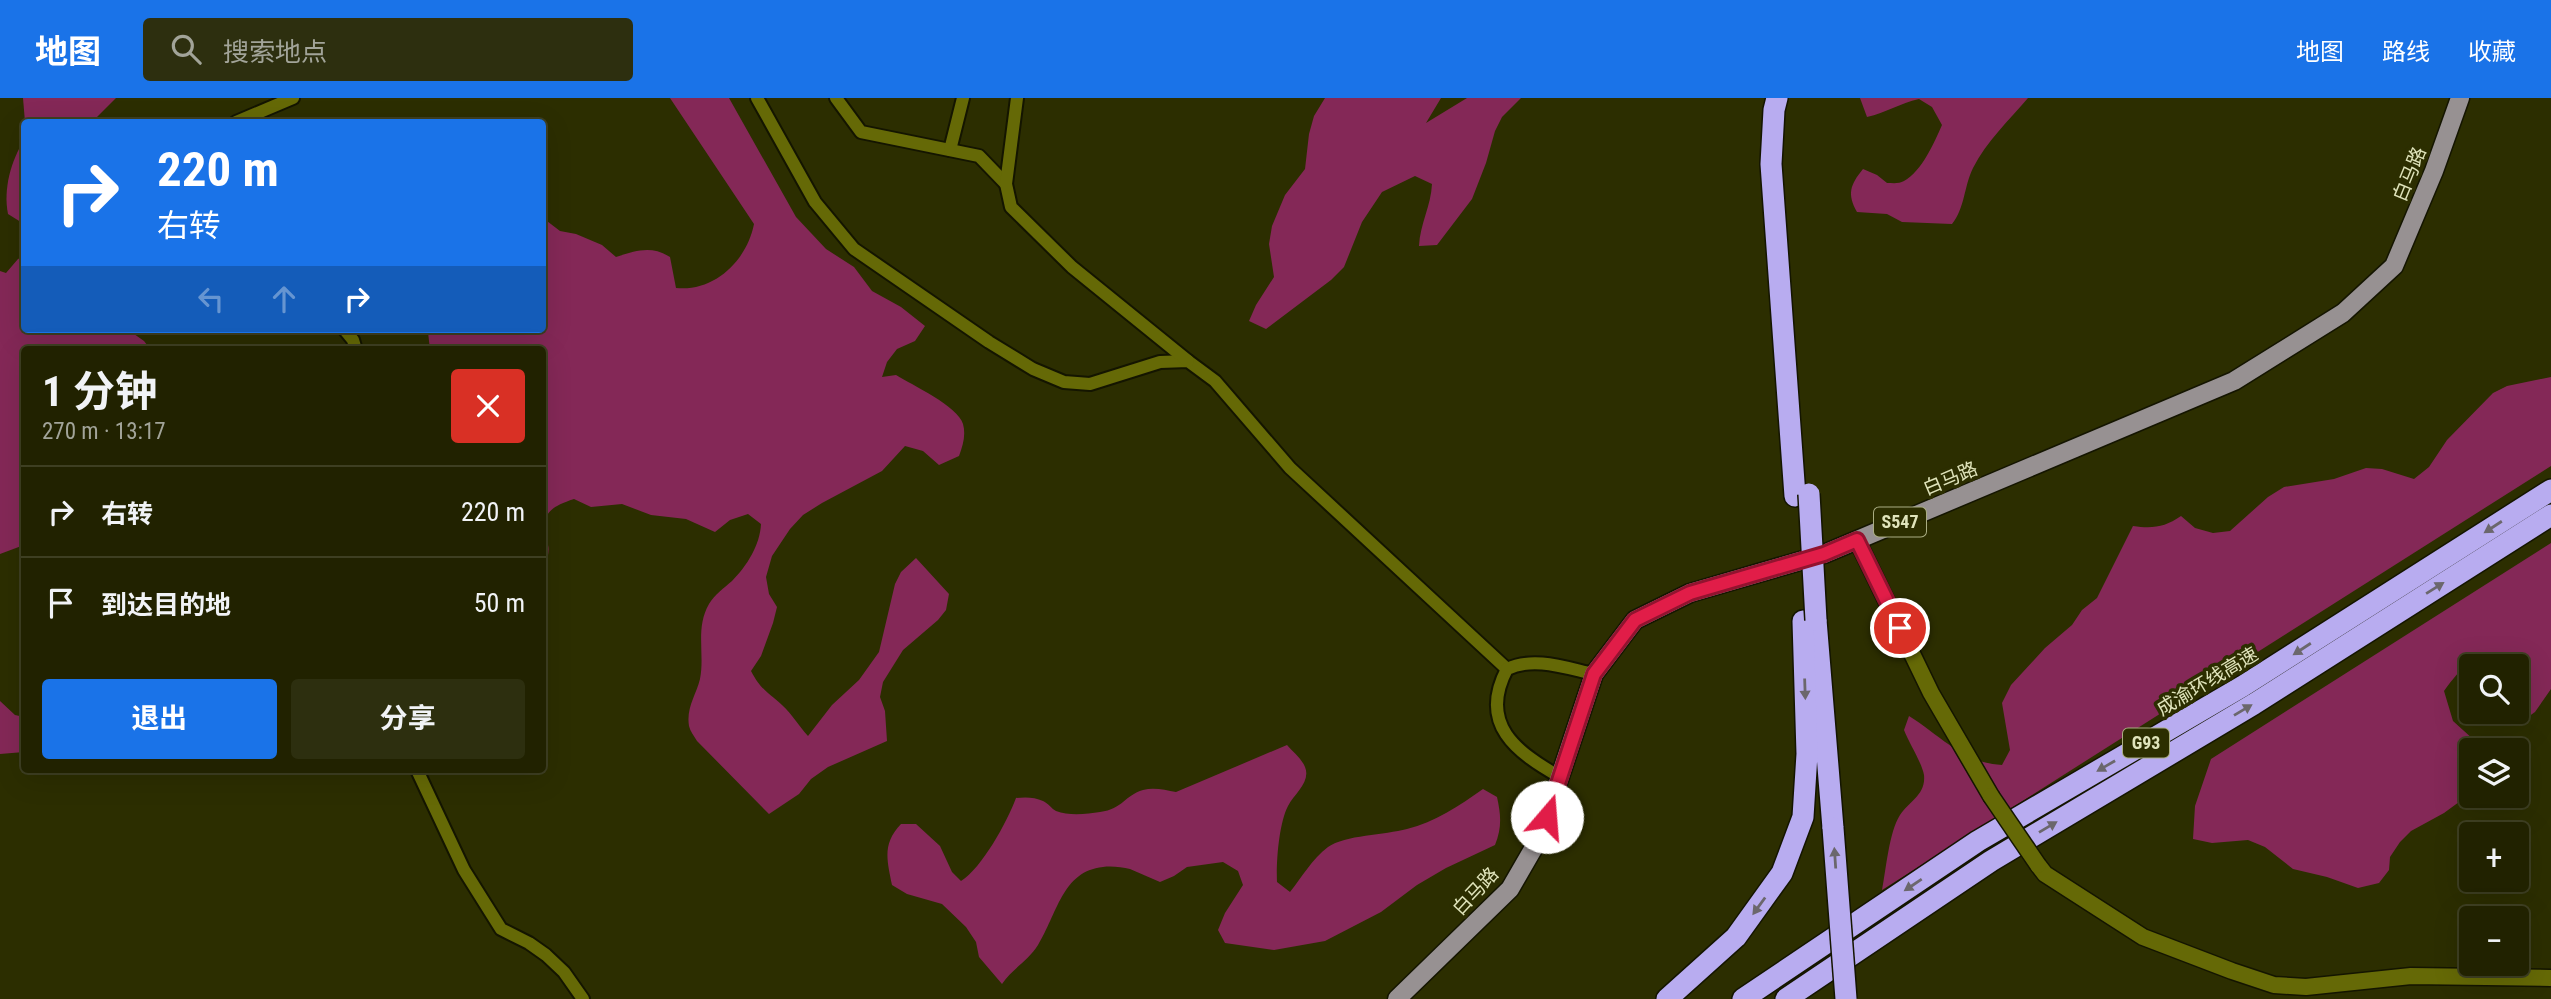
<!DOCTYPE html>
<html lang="zh">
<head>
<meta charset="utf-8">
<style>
  body { margin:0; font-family:"Roboto Condensed","Noto Sans SC",sans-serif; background:#2d2f0f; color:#f1f3f6; height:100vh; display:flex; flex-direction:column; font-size:26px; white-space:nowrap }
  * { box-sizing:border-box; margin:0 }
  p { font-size:23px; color:#a2a499 }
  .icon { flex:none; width:38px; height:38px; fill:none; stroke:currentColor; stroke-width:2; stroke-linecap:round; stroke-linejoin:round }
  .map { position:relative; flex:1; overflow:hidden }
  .panel { position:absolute; left:21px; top:248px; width:525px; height:427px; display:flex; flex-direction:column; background:#212200; border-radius:7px; box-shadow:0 7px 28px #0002,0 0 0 2px #3e3f22 }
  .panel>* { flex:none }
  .banner { position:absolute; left:21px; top:21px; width:525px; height:214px; border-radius:7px; box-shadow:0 7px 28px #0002,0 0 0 2px #3e3f22; background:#1a73e8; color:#fff; overflow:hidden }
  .buttons { position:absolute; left:2459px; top:556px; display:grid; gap:14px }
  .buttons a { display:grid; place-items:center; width:70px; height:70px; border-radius:7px; background:#212200; box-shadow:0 7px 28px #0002,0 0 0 2px #3e3f22; font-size:35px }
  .pin { position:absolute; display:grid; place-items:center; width:60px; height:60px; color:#fff; margin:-30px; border:4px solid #fff; border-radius:50%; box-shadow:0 2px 7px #0007 }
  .me { position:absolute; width:77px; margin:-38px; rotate:18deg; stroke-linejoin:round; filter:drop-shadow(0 0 5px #0008) }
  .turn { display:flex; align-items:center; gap:24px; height:147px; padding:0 21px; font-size:32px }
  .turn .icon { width:91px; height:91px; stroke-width:2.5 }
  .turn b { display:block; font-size:49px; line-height:60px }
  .lanes { display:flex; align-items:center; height:66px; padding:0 21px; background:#0003; justify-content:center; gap:35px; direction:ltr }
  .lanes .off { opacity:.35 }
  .round { display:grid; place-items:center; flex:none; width:74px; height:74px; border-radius:7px; background:#2d2f0f }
  .overview { display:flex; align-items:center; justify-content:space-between; height:119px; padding:0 21px }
  h1 { font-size:42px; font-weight:700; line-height:52px }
  .cta { display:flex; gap:14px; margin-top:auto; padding:14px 21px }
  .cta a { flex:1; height:80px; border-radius:7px; background:#1a73e8; color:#fff; font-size:28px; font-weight:700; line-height:80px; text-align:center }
  .cta a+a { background:#2d2f0f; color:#f1f3f6 }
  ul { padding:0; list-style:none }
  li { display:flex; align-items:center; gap:21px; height:91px; padding:0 21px; border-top:2px solid #3e3f22 }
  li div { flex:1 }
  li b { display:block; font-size:26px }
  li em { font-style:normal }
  header { display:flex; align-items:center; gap:42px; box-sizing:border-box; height:98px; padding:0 35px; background:#1a73e8; color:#fff }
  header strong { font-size:33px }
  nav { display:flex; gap:38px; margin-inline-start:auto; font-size:24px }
  .search { width:490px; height:63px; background:#2d2f0f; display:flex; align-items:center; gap:18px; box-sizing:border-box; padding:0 24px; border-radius:7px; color:#a2a499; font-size:26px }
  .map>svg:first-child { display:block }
</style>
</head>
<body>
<header>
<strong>地图</strong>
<div class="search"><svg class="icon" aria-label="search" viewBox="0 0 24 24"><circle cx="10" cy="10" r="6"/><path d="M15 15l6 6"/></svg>搜索地点</div>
<nav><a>地图</a><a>路线</a><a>收藏</a></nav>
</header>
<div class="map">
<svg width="2551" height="901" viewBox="0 0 2551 901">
  <rect width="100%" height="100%" fill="#2c2e00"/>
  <!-- forest -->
  <g fill="#842857">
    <polygon points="23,0 116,0 92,24 25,24"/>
    <path d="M670 0H729L796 119 826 151 854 169 872 193 901 209 925 228 915 243 897 251 887 264 882 279 896 277C912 287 958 308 963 326 966 337 963 347 959 358L939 367 923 353 905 348 882 373 822 405 803 417 790 431 772 458 766 479 769 496 777 509 773 525 761 558 751 573C761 592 767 593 782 607 792 616 799 628 808 638L832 607 859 582 879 554 895 486 901 474 916 460 949 496 946 512 938 522 903 552 883 584 880 599 885 613 887 643 828 669 811 681 799 696 769 716 697 643C694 638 690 633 689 628 686 610 696 597 700 581 705 556 695 530 709 506 715 496 724 490 732 483 747 468 760 447 761 426L748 416 730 422 715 434 686 421 651 417 622 406 591 409 574 401C544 411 542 418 548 447 550 454 546 462 547 469 547 479 548 482 543 490L542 252H430L428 234 423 231H542L543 120 560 133 576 136 602 147 616 159C635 153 651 147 670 159L676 190C715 194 747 162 754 126Z"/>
    <path d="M1325 0H1441L1426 25 1467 0H1521L1502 19 1495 33 1486 65 1472 101 1437 147 1419 148C1420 126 1431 108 1432 86L1415 78 1382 94 1362 124 1344 169 1331 182 1266 231 1249 223 1256 207 1274 179 1269 146 1272 128 1285 97 1305 71 1309 36 1314 18Z"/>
    <path d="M1860 0H2028C2010 21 1986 44 1973 70 1964 88 1965 110 1952 126L1902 124 1887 116 1857 114C1847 96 1850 87 1863 71L1877 77 1887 85C1893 85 1899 86 1904 83 1922 73 1934 45 1942 27L1932 9 1919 1C1900 5 1886 15 1867 19Z"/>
    <path d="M24 42V126L8 116C3 91 11 63 24 42Z"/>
    <polygon points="24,158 24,231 127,231 144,243 151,252 24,252 24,447 0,456 0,173 6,175 18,161"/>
    <path d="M2551 279V368L1882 792C1886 772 1889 734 1900 717 1909 703 1926 697 1924 677 1922 665 1909 645 1904 632L1909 618C1941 638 1963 665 2002 667L2010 652 2002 605 2011 587 2045 550 2072 527 2082 512 2097 500 2133 428C2153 431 2165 429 2181 418L2195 430 2213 435 2230 433 2268 399 2284 389 2334 381 2366 370 2382 371 2414 381 2429 369 2447 342 2493 295 2507 288Z"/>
    <path d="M2551 445V591L2535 614 2518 626 2513 614H2516L2517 587 2521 578 2519 559C2481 553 2466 562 2444 593L2453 623 2474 642 2477 653H2471V682L2459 704 2444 715 2411 733 2400 744 2390 759 2389 772 2379 785 2358 790 2327 779 2293 771 2265 749 2248 742 2212 745 2193 741 2195 708 2211 661Z"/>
    <polygon points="0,603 15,617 24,619 24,654 0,656"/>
    <path d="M1287 647C1292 653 1302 661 1305 669 1311 684 1295 695 1288 708 1279 725 1276 764 1277 784L1290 794C1302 779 1312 761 1328 749 1345 737 1385 737 1407 731 1435 724 1459 708 1483 691L1497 699C1501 717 1502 730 1495 747L1446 770 1417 787 1381 814 1325 843 1274 852 1225 845 1218 832 1225 815 1243 787 1238 773 1223 764 1187 769 1174 778 1160 784C1150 780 1140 775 1130 771 1122 769 1111 768 1103 769 1062 773 1057 817 1038 847 1028 863 1012 871 1002 886L979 859 976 844 966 829 942 806 907 796 892 787C887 762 882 746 901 726H916L940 748 952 774 961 783C982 770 1007 724 1016 700 1025 699 1035 699 1043 703 1048 705 1052 711 1056 713 1069 718 1087 716 1100 714 1123 711 1125 697 1143 692 1154 689 1165 692 1176 694Z"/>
  </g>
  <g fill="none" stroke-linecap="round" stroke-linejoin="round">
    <!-- minor casing -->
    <g stroke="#141500" stroke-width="16">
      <g id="minor">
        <polyline points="757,0 815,104 854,151 989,244 1033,271 1064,284 1090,286 1160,264 1188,263 1215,283 1290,370 1507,571"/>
        <polyline points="836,0 861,34 979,58 1006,86"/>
        <polyline points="1017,0 1006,86 1011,109 1072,169 1188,263"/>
        <polyline points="236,24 293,0"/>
        <polyline points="950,52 963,0"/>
        <polyline points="344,231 353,242 356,252"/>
        <polyline points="417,672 464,772 501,831 529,845 546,857 564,874 583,901"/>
        <path d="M1560 679C1516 654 1478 626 1507 571 1534 558 1566 570 1594 576"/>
      </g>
    </g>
    <!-- tertiary casing -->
    <g stroke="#141500" stroke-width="19">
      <g id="tertiary">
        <polyline points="1857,442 1931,595 1991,698"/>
        <polyline points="2038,767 2045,776 2143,839 2232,873 2274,887 2306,889 2411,878 2551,880"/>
      </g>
    </g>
    <!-- primary casing -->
    <g stroke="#141500" stroke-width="21">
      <polyline id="primary" points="1397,901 1510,791 1540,739 1594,576 1635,522 1690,495 1824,456 2234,283 2343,215 2394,168 2434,73 2460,0"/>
    </g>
    <!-- motorway casing -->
    <g stroke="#141500" stroke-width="24">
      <g id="motorway">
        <polyline points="1777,0 1774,12 1771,66 1795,398"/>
        <polyline points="1816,522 1833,730"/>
        <polyline points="1667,901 1736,839 1782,775 1803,719 1807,656 1803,523"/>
        <polyline points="1743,901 1978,743 2243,588 2551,392"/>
        <polyline points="1786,901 1991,763 2254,606 2551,417"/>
      </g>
    </g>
    <!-- minor -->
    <use href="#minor" stroke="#656906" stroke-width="12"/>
    <!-- tertiary -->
    <use href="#tertiary" stroke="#656906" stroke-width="16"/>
    <!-- primary -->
    <use href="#primary" stroke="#979192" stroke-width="18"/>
    <!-- motorway -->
    <use href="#motorway" stroke="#b8acf0" stroke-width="21"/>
    <!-- tertiary-bridge casing -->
    <g stroke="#141500" stroke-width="19" stroke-linecap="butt">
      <polyline id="tertiary-bridge" points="1991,698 2038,767"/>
    </g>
    <!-- motorway-bridge casing -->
    <g stroke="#141500" stroke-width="24" stroke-linecap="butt">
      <g id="motorway-bridge">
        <polyline points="1809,396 1816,522"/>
        <polyline points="1833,730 1846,901"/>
      </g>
    </g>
    <!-- tertiary-bridge -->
    <use href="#tertiary-bridge" stroke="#656906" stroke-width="16"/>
    <!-- motorway-bridge -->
    <use href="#motorway-bridge" stroke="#b8acf0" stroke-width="21"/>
  </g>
  <!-- one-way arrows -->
  <defs><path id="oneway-solid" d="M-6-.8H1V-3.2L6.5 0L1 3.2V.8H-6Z" transform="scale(1.75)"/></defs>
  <g fill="#6b676c">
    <use href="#oneway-solid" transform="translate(2493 429) rotate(147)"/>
    <use href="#oneway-solid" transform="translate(2435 490) rotate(-32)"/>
    <use href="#oneway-solid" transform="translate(2302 551) rotate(147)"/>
    <use href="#oneway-solid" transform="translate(1805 591) rotate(88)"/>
    <use href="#oneway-solid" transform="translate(2243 612) rotate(-31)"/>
    <use href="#oneway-solid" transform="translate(2106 668) rotate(150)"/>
    <use href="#oneway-solid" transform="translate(2048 729) rotate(-31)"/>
    <use href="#oneway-solid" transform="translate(1835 760) rotate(-94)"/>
    <use href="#oneway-solid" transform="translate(1913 787) rotate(146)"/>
    <use href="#oneway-solid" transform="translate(1759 808) rotate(126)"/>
  </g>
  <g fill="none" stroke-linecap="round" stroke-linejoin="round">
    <!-- route casing -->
    <g stroke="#92132f" stroke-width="18">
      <polyline id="route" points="1547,719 1594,576 1635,522 1690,495 1824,456 1857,442 1900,530"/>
    </g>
    <!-- route -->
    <use href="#route" stroke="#e11d48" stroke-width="12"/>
  </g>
  <g text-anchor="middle" stroke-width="7" stroke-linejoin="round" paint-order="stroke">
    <!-- shield labels -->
    <g fill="#2c2e00" stroke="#aaad83" stroke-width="2">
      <rect x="1874" y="409.5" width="52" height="29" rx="5"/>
      <rect x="2123" y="630.5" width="46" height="29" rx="5"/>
    </g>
    <g font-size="18" font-weight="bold" fill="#e0e4bb">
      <text x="1900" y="430">S547</text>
      <text x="2146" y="651">G93</text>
    </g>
    <!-- street labels -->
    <g font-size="19" fill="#e0e4bb" stroke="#2c2e00">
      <text transform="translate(2409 76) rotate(-68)" y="7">白马路</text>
      <text transform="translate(1950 380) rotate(-23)" y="7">白马路</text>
      <text transform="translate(2207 583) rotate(-31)" y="7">成渝环线高速</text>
      <text transform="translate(1475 793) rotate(-47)" y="7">白马路</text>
    </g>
  </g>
</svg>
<div class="buttons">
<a><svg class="icon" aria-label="search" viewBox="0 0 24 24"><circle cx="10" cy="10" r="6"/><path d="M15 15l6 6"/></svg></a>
<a><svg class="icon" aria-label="layers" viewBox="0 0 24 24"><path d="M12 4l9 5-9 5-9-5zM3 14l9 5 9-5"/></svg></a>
<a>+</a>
<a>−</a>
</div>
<div class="pin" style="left:1900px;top:530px;background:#d93025"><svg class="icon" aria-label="arrive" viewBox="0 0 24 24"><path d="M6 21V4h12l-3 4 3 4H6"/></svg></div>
<svg class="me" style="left:1547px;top:719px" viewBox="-20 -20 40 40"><circle r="19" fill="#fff"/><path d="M0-13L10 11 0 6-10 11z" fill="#e11d48"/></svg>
<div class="banner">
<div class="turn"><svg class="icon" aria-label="right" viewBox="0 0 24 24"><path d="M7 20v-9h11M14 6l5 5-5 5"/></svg><div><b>220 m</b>右转</div></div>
<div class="lanes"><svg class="icon off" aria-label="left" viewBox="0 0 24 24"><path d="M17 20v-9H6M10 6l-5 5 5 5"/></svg><svg class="icon off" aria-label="ahead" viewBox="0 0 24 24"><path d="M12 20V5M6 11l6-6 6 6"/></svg><svg class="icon" aria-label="right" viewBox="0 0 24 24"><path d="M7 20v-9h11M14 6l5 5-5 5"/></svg></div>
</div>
<section class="panel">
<div class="overview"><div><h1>1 分钟</h1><p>270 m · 13:17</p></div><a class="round" style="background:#d93025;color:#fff"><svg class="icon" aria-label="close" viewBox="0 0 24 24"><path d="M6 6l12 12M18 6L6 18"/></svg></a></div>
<ul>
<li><svg class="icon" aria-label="right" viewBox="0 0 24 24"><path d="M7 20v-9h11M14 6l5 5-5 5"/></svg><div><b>右转</b></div><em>220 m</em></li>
<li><svg class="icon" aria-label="arrive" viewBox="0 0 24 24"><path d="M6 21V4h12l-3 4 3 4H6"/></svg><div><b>到达目的地</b></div><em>50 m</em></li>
</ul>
<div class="cta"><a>退出</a><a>分享</a></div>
</section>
</div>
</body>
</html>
